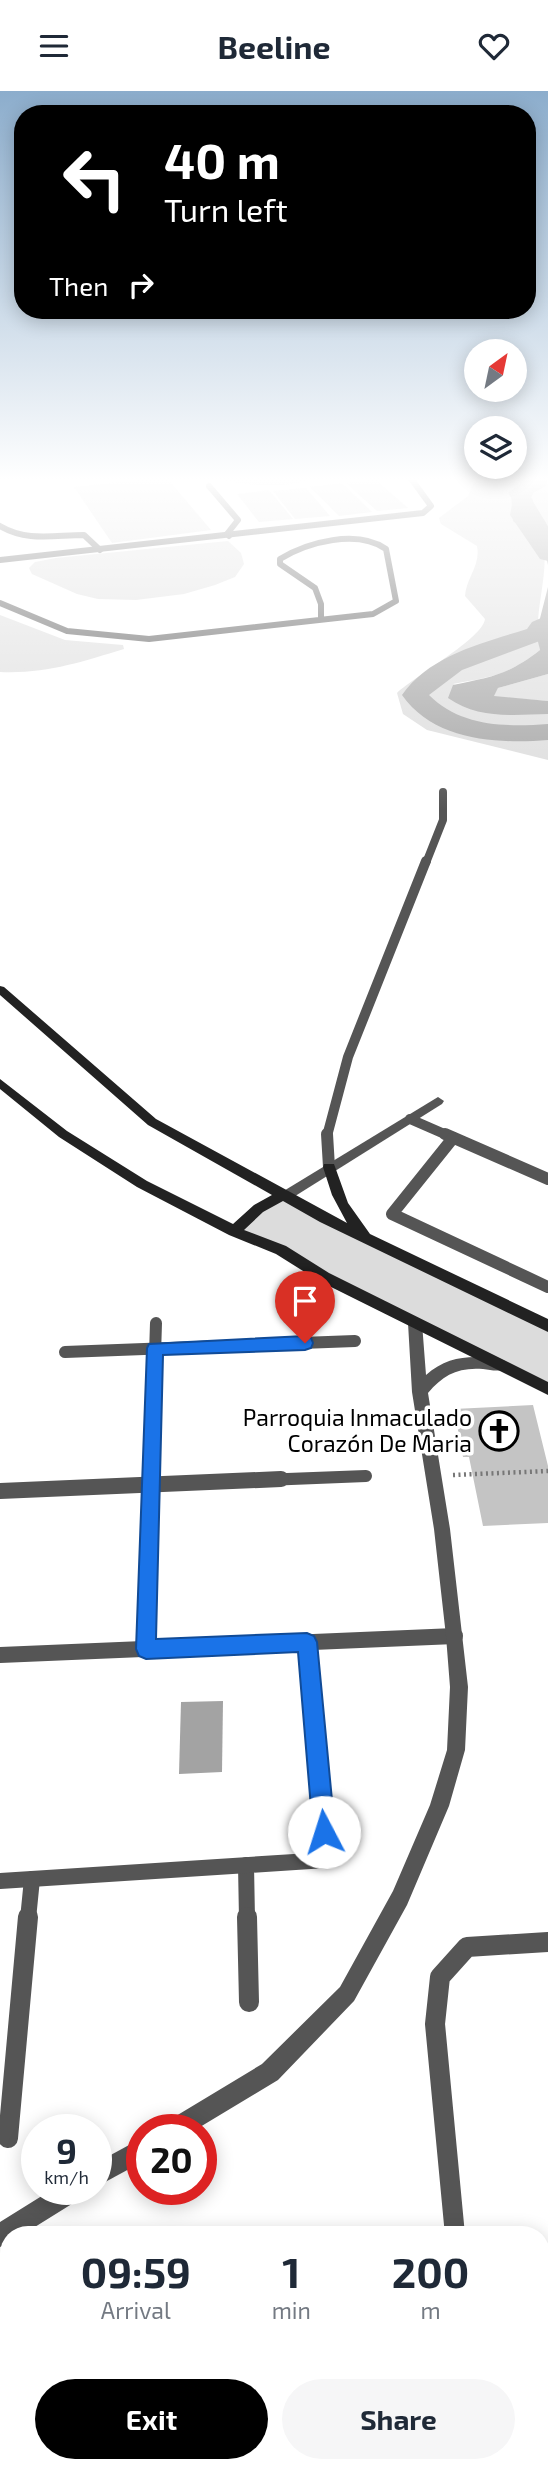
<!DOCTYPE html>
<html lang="en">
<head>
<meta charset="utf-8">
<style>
  body { margin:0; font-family:"Exo 2",sans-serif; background:#f6f6f7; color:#1f2937; height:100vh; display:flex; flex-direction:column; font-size:26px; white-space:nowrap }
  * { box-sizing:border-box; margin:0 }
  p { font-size:23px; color:#747a83 }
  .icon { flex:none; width:38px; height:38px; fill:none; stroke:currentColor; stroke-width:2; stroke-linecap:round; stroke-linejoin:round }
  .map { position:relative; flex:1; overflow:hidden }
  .side { position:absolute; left:0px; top:2135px; width:550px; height:247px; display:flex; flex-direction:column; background:#fff; border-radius:28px 28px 0 0; box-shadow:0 4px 18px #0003 }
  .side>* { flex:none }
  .top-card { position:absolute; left:14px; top:14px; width:522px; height:214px; border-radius:28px; box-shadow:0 4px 18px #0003; background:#000; color:#fff; overflow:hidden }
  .needle { width:46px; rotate:33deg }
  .tools { position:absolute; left:464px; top:248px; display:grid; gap:14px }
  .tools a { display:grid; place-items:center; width:63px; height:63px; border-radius:50%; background:#fff; box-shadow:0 4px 18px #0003; font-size:35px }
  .speed { position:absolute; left:21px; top:2023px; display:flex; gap:14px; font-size:35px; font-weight:700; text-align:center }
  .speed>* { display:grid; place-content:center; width:91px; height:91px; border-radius:50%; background:#fff; box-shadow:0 4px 18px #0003; line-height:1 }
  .speed small { font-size:18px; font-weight:400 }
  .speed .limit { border:10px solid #d22; background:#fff; color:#111 }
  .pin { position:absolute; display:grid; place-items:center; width:60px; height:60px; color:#fff; margin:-72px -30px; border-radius:50% 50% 50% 0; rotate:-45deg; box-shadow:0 0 7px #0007 }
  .pin .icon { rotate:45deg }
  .me { position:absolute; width:77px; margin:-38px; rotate:355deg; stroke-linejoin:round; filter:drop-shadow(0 0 5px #0008) }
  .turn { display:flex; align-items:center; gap:24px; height:147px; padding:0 35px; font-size:32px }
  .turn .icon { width:91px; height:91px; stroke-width:2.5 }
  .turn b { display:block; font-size:49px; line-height:60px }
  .then { display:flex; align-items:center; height:66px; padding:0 35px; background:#0003; gap:14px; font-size:26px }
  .eta { display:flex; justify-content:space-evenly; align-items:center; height:119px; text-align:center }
  .eta b { font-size:42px; font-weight:700; line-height:49px }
  .cta { display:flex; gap:14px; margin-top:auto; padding:14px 35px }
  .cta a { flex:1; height:80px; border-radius:42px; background:#000; color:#fff; font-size:28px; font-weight:700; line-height:80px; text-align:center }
  .cta a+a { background:#f6f6f7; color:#1f2937 }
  header { display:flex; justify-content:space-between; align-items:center; height:91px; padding:0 35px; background:#fff; font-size:32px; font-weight:700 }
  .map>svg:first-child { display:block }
</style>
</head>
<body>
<header><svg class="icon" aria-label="menu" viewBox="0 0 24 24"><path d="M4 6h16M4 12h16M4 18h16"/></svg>Beeline<svg class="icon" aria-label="heart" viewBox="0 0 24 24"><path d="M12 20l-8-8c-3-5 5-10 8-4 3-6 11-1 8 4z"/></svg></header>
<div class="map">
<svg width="548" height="2381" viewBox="0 0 548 2381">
  <rect width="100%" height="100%" fill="#fff"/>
  <!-- green -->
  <g fill="#dcdcdc">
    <polygon points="166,386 211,439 112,452 74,396"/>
    <path d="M206 386H317C281 401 242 393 206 386Z"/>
    <path d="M476 386H520L523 390 521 438 544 456C548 490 532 526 540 559 508 584 492 586 453 593L523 623H548V669L427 639 403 623 397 602C415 585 483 547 485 528L465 505C466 487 481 474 477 455L441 433 439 427 468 405Z"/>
    <polygon points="538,386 548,386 548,435 531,407 539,391"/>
    <polygon points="375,388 408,417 377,420 346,392"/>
    <polygon points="342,392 372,421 339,425 310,396"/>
    <polygon points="306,397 330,425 295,428 273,400"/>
    <polygon points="269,399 293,428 259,431 237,403"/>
    <polygon points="228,450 241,462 244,473 235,486 215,494 184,503 136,509 98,508 77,503 32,483 29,477 35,471 56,467"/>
    <path d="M0 524 65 549 123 554 124 558C81 571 46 583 0 581Z"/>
    <polygon points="548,583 548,610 493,606 498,597"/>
    <polygon points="287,1104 548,1235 548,1298 234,1140"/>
  </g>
  <!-- water -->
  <g fill="#a3a3a3">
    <polygon points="520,386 538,386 539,391 531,407 548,435 548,474 544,456 513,430 511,404 523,390"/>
    <path d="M548 496V583L498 597 494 605 548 610V623C512 624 478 628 448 607L453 594C491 586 508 584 540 559L536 543Z"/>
    <polygon points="223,1610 222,1681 179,1683 181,1611"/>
  </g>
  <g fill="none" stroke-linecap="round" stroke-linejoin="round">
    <!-- river -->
    <g fill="#a3a3a3" fill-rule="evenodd">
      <polygon points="530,386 548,386 546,395 529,404 533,409 530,424 548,449 548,470 540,468 510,424 513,409 508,402"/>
      <path d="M548 524V543L545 548 462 579 429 604C461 636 506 636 548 633V649C498 653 434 650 402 604 430 564 483 552 527 538L532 531Z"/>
    </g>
  </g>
  <!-- building -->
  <polygon fill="#c4c4c4" points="533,1314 548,1375 548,1432 483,1435 469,1366 463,1366 454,1318"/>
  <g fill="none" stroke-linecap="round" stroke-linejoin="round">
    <!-- path -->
    <polyline stroke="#777" stroke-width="4.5" stroke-dasharray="2 3.5" stroke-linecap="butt" points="453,1384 548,1380"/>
    <!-- lane-far5 -->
    <g stroke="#555" stroke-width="6">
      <polyline points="209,395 238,429 227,443 229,445"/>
      <path d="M0 435C27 451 54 444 84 444L100 459"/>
      <polyline points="0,469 423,422 431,415 410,386"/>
      <path d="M0 512 67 540 149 548 373 523 396 510 386 458C357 438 308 451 280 468V473L315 497 321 513V528"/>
    </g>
    <!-- lane-far4 -->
    <polyline stroke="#555" stroke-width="8" points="426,772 443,729 443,701"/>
    <!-- lane-far3 -->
    <g stroke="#555" stroke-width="10">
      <polyline points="410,1028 449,1045"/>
      <polyline points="327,1045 348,966 426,770"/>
    </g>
    <!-- lane-far2 -->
    <g stroke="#555" stroke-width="12">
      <polyline points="327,1043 329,1076"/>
      <polyline points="445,1043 548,1088"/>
      <polyline points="453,1047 392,1123 548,1196"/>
      <polyline points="65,1261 355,1250"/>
      <polyline points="151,1390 156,1232"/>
      <polyline points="238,1390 366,1385"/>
    </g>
    <!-- lane-far1 -->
    <g stroke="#555" stroke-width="16">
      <polyline points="0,1400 281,1388"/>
      <polyline points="146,1558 151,1388"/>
      <polyline points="0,1564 455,1545"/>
      <polyline points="246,1774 247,1828"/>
      <polyline points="0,1790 326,1769 307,1551"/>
      <polyline points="28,1828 32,1788"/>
    </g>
    <!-- lane -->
    <g stroke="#555" stroke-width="20">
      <polyline points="247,1826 249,1911"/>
      <polyline points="8,2047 28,1826"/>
      <polyline points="455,2144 435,1933 440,1886 467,1856 548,1851"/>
      <polyline points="261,2373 270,2381"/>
      <polyline points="477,2373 478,2381"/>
    </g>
    <!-- street -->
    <g fill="#555" fill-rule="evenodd">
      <polygon points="438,1006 444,1010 442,1013 292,1107 282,1107 280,1104 282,1101"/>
      <path d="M415 1226 420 1228 422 1232 426 1284C448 1264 473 1264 500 1268L505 1270 507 1274 505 1278C498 1281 491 1279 483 1278 458 1276 443 1284 428 1302L450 1438 468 1596 465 1659 449 1715 407 1814 354 1910 278 1989 195 2039H163L166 2031 262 1973 340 1896 393 1800 430 1714 447 1659 450 1596 446 1545 434 1438 412 1301 408 1232 410 1228Z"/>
      <polygon points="142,2047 142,2071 96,2096 96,2072"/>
      <polygon points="53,2098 86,2098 83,2106 22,2144 9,2144 9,2152 0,2156 0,2131"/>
    </g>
    <!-- secondary -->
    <polygon fill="#222" fill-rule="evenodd" points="0,895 4,896 156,1028 347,1132 332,1104 323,1076 324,1073 334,1073 348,1112 370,1143 548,1228 548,1241 320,1131 283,1110 263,1121 244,1139 286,1155 329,1182 548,1291 548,1304 319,1190 276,1163 229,1144 137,1096 59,1046 0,998 0,988 67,1040 147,1090 233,1133 254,1114 272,1104 148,1034 0,904"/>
  </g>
  <!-- sky -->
  <linearGradient id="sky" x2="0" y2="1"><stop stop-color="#8cadcc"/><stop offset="0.54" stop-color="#fff"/><stop offset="1" stop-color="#fff" stop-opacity="0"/></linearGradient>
  <rect width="548" height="719" fill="url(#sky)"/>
  <!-- route -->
  <polygon fill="#1a73e8" stroke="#114b97" stroke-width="2" points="305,1245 311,1247 313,1252 311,1257 305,1259 163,1264 156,1548 307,1542 314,1545 317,1551 335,1741 332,1749 324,1752 316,1749 313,1741 298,1561 146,1568 139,1565 136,1558 147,1257 149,1253"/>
  <!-- icons -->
  <defs>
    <g id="church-ring" transform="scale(2.0125)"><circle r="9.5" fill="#fff" stroke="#000" stroke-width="1.5"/><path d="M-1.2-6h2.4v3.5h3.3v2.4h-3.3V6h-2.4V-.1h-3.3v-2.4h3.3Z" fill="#000"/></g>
  </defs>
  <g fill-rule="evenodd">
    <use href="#church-ring" x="499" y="1340"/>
  </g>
  <g text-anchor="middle" stroke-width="7" stroke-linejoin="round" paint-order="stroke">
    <!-- poi labels -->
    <g font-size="23" fill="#000" stroke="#fff" text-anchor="end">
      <text x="472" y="1335">Parroquia Inmaculado<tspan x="472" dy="26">Corazón De Maria</tspan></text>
    </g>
  </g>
</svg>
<div class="tools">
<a><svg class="needle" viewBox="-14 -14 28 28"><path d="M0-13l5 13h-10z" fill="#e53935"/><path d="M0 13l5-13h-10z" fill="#747a83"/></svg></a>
<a><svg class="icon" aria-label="layers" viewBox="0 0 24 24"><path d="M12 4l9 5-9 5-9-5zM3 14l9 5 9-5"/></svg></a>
</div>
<div class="speed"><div>9<small>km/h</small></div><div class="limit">20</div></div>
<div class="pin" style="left:305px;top:1252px;background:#d93025"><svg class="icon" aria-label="arrive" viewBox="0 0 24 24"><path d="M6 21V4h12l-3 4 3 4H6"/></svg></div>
<svg class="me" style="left:324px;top:1741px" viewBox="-20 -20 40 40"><circle r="19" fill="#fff"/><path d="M0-13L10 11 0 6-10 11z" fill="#1a73e8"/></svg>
<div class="top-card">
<div class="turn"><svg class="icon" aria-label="left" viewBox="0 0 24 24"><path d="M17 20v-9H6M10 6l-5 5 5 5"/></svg><div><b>40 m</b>Turn left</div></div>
<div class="then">Then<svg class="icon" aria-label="right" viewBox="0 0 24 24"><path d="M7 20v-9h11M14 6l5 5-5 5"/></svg></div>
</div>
<section class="side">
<div class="eta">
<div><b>09:59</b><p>Arrival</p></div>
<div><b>1</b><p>min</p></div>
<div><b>200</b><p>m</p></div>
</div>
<div class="cta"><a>Exit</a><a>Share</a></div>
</section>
</div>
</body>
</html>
